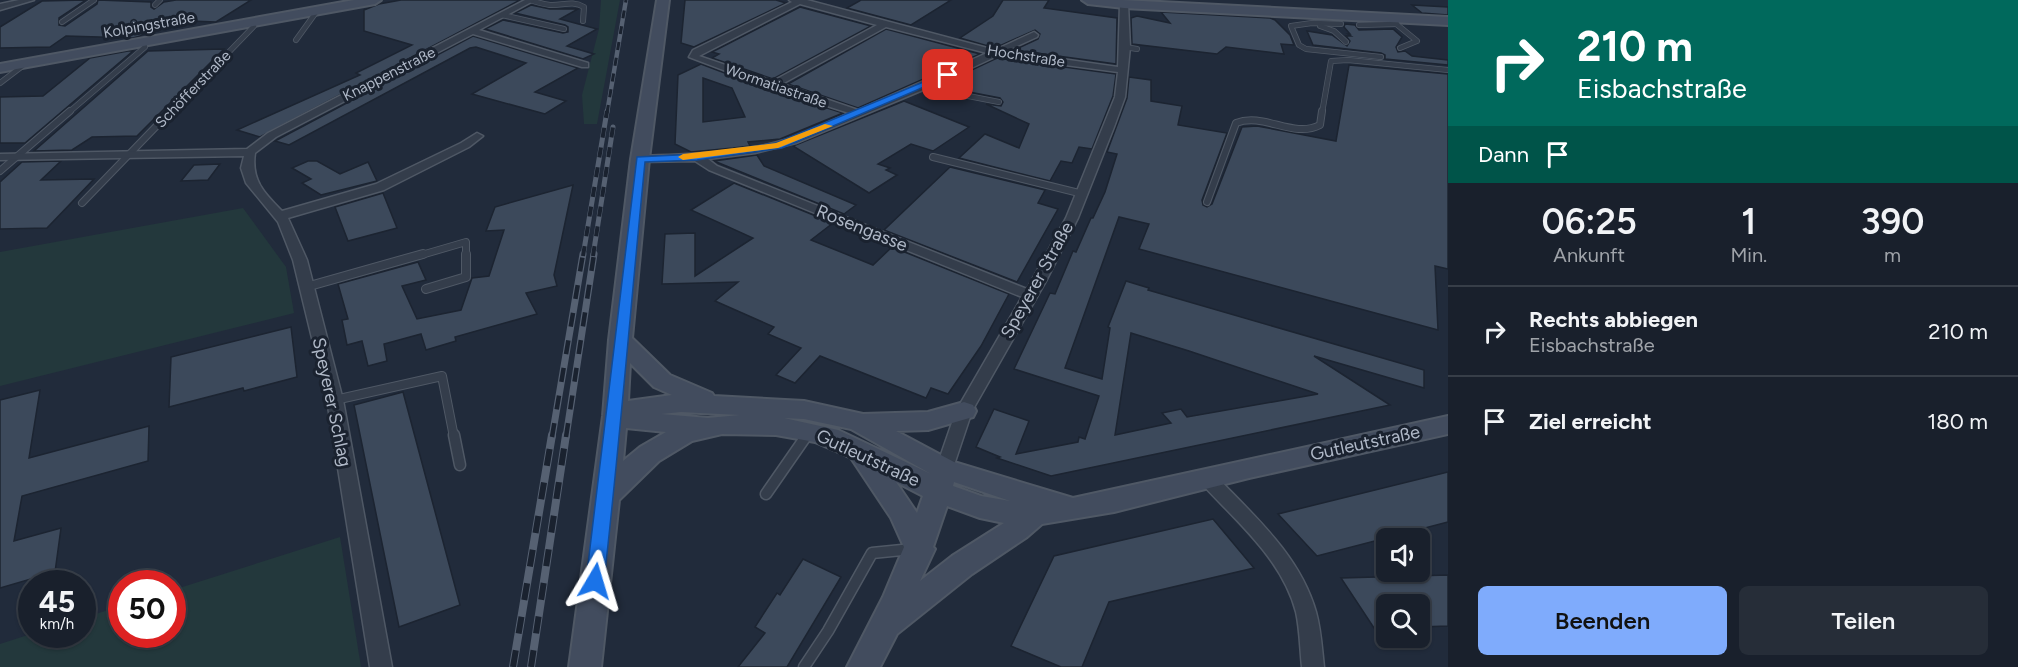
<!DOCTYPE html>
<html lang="de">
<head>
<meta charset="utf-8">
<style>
  body { margin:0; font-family:Figtree,sans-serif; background:#262d38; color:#f1f3f6; height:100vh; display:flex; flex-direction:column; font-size:22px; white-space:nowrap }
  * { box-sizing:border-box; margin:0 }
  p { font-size:20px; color:#9fa3a9 }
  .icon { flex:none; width:33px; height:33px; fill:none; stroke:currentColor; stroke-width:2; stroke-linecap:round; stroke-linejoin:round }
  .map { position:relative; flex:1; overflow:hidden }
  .sheet { display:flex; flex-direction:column; background:#19202c; width:570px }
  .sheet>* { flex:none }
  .banner { background:#00695c; color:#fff; overflow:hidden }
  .fabs { position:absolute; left:1376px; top:528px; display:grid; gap:12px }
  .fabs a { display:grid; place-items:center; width:54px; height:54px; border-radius:9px; background:#19202c; box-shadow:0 2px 4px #0004,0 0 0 2px #373e48; font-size:30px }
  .speed { position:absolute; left:18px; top:570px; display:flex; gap:12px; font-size:30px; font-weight:700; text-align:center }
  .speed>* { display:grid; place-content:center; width:78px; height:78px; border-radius:50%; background:#19202c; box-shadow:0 2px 4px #0004,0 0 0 2px #373e48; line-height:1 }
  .speed small { font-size:15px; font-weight:400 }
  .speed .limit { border:9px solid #d22; background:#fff; color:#111 }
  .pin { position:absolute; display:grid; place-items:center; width:51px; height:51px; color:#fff; margin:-26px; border-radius:12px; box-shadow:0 3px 9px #0006 }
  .me { position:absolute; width:66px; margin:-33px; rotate:7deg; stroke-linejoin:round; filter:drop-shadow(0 0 4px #0008) }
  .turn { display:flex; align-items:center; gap:21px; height:126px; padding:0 30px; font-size:27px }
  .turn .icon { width:78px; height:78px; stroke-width:2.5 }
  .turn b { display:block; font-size:42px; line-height:51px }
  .then { display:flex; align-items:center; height:57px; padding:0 30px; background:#0003; gap:12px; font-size:22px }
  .eta { display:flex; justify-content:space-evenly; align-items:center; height:102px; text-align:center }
  .eta b { font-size:36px; font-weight:600; line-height:42px }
  .cta { display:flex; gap:12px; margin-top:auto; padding:12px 30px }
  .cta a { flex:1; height:69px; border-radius:9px; background:#7fabfc; color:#111; font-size:24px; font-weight:600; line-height:69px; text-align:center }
  .cta a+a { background:#262d38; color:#f1f3f6 }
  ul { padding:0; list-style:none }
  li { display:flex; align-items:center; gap:18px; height:90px; padding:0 30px; border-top:2px solid #373e48 }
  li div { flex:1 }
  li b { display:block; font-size:22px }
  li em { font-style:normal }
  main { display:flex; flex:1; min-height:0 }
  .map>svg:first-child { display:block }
</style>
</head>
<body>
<main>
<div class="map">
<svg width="1448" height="667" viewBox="0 0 1448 667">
  <rect width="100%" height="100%" fill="#212b3b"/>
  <!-- green -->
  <g fill="#23383c">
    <polygon points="601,0 620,0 597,124 584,124 582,95 599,29"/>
    <polygon points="243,208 286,267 294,313 0,386 0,252"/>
    <polygon points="340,537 361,667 0,667 0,644 31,634 82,634 83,618 121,606 122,634 172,634 173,590"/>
  </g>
  <!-- building -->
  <g fill="#3c495b" stroke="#1c2431" stroke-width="1.5" fill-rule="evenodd">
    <polygon points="86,0 59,18 59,25 65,26 97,4 98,0 151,2 151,7 154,9 164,2 176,0 251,0 216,22 164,20 140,36 133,38 66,36 50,47 0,48 0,27 42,1"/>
    <polygon points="401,0 520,0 260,137 237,130 360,75 356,73 412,45 364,31 364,10 379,4"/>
    <polygon points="685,0 776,0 786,3 694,47 681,43"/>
    <polygon points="861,0 951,0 911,25 847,8"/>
    <polygon points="1003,0 1049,0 1044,8 1117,18 1116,64 1014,50 1038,39 1040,34 1035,30 995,48 960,38 993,16"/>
    <polygon points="531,5 550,9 578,9 560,19 597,29 567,46 594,54 583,59 485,29 503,20 563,33 568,32 568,27 565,25 515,13"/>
    <polygon points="1412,5 1448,7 1448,15 1422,13"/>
    <polygon points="800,7 871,26 773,79 712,58 719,54 712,52"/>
    <polygon points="1161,12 1270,18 1275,20 1290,35 1294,45 1281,44 1284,54 1226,47 1217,54 1132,44 1131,18 1137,16 1170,23"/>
    <polygon points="1345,24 1355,25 1359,30 1393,29 1402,37 1396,47 1398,52 1405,51 1412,56 1448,60 1448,65 1385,59 1385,55 1381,53 1313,45 1307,31 1332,35 1347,46 1350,41 1346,36 1351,36 1348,34 1350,34 1344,27"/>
    <polygon points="886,29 980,54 858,108 788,84"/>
    <polygon points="473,36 578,68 535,92 566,101 545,114 472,94 526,63 476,47 470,48 289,145 275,141"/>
    <polygon points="224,49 137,136 92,137 72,150 34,151 148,51"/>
    <polygon points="128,51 133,51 25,143 0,143 0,97 43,96 90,58"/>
    <polygon points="997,58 1116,74 1113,96 1092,149 1079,147 1072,163 1061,161 1050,181 959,158 985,134 1019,148 1029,124 986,104 1001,106 1003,102 1000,98 964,91 944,83"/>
    <path d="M701 64 767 89 843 113 780 139 748 142 750 146 733 148 691 152 675 144 678 75ZM703 78 732 88 745 117 703 122Z"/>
    <path d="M1349 65 1448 74V269L1435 266 1438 330 1139 249 1149 224 1119 217 1065 368 1102 379 1110 328 1108 327 1126 281 1149 288 1148 290 1424 370V388L1314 356 1390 405 1051 476 997 458 1000 457 976 447 994 409 1029 421 1016 454 1078 442 1079 437 1085 439 1099 396 1014 369 1050 293 1055 294 1073 251 1076 252 1091 218H1093L1105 192 1117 154 1107 152 1127 98 1129 77 1151 80V101L1182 106 1178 125 1227 133 1202 200 1203 205 1207 207 1212 204 1242 127 1257 126 1336 141ZM1131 333 1189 351 1318 394 1187 417 1181 409 1162 413 1171 423 1115 435Z"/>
    <polygon points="904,101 969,127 933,151 911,144 878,164 890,168 886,170 897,175 869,193 793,146"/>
    <polygon points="757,155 764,166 856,205 844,214 714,161"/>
    <polygon points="61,161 41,180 94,179 47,228 0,229 0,182 22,162"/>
    <polygon points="308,161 317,161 340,174 368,162 377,181 321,195 302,183 311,179 292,168"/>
    <polygon points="220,164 208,180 181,181 194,165"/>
    <polygon points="950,167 1045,190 1038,203 1058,209 1017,282 884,230"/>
    <polygon points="734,183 833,223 811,240 873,265 892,247 1009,294 981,346 948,394 931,388 926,398 820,356 795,383 776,375 801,348 768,334 774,327 715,301 738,282 662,284 665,234 695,233 695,276 753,238 691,210"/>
    <polygon points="573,185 554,275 557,286 526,293 537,314 455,337 456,341 426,350 421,334 384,344 387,361 368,366 362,341 347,345 342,320 348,319 338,284 418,262 426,280 402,286 417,319 461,310 472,278 489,276 504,230 486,231 495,207"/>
    <polygon points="383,193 397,228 348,241 335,207"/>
    <polygon points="291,327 297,377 244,391 243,388 169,407 171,357"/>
    <polygon points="40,390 29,458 149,426 148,461 22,496 14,541 61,528 55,572 0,588 0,400"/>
    <polygon points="403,392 460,605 399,627 354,405"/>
    <polygon points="1448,472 1448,522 1317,556 1278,514"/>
    <polygon points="1213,519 1254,568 1109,602 1082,667 1061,667 1011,646 1054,556"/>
    <polygon points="803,559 841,577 787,667 738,667 765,633 755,627 777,593 780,595"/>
    <polygon points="1448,575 1448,626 1419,627 1419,604 1386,604 1386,628 1374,628 1341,578"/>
  </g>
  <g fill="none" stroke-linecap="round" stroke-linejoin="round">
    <!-- lane-far3 casing -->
    <g stroke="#4f5865" stroke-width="6">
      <g id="lane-far3">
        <path d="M530 0C536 2 543 4 550 5 562 6 572 0 584 7L583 21"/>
        <polyline points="155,5 160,0"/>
        <polyline points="502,15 564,29"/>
        <polyline points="1389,18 1417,41 1400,48"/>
        <polyline points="62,22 94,0"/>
        <polyline points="1341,24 1312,23 1291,26 1299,45 1306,49 1381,57"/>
        <polyline points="1359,25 1397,24"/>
        <polyline points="1320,26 1334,31 1346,42"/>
        <polyline points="296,40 317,11"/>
        <polyline points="1125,47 1137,49"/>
        <polyline points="0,83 25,64"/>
        <polyline points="931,83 963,95 999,102"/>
        <polyline points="68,113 145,47 144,43"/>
        <polyline points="170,113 254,26 252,23"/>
        <polyline points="1322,113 1331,61 1348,60 1448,70"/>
      </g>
    </g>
    <!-- lane-far2 casing -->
    <g stroke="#4f5865" stroke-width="8">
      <g id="lane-far2">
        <polyline points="933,157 1083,194"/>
        <polyline points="0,171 70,111"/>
        <path d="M1207 202 1236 123C1264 112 1293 139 1320 125L1322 111"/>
        <polyline points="82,203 171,111"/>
        <polyline points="418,256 466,242 466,256"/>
      </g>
    </g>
    <!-- lane-far1 casing -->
    <g stroke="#4f5865" stroke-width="10">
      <g id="lane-far1">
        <polyline points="306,287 423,254"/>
        <polyline points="426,289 466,277 466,254"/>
        <polyline points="335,400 442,376 454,437"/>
        <polyline points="806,437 809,432"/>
      </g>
    </g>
    <!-- lane casing -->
    <g stroke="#4f5865" stroke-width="13">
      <g id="lane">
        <polyline points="454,435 460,465"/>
        <polyline points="766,494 807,435"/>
        <polyline points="804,667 828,631 872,553 912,549"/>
      </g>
    </g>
    <!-- street casing -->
    <g stroke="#4f5865" stroke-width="3">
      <g id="street">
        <polygon points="19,0 34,0 0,10 0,4"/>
        <path d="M525 0H535L479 30 588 63V67H582L473 34 276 137 255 153C251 180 264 193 282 211L376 184 461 143 477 133 483 136 469 147 384 190 288 218 307 260 343 400 392 667H370L327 400 293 260 278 222 246 183 241 168 244 156 0 160V154L247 149 268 133Z"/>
        <path d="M789 0H807L995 50 1034 32 1038 35 1037 37 1006 51 1118 67 1120 4 1124 1 1128 4 1130 47 1125 97 1114 127 1078 218 1046 281 972 411 951 474 945 476 939 474 936 469 956 411 1022 297 709 170 695 161 640 162 634 159 640 156C689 154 741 154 788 139 809 132 829 122 849 113L768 87 689 57 693 50 792 2ZM800 4 877 25 773 81 699 56ZM886 27 987 53 858 110 782 84ZM997 56 1118 72 1115 97 1066 218 1027 289 717 166 708 159 755 153 796 143 935 85Z"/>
        <path d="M1207 471 1213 473C1253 515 1300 555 1316 612 1321 630 1322 649 1324 667H1302C1300 649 1300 630 1296 612 1282 559 1236 521 1201 483L1198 478 1201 473Z"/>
      </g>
    </g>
    <!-- secondary casing -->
    <g stroke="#4f5865" stroke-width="4">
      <g id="secondary">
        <polygon points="354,0 381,0 375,4 0,72 0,64"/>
        <path d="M657 0H669L649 159 632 338 670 375 712 393 714 396 804 401 863 414 928 412 964 402 973 405 976 411 973 417 928 430 896 431 954 462 1073 498 1448 416V434L1249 478 1114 512 1042 524 1027 537 972 574 897 634 880 667H847L883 597 904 547 891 518 851 458 845 455 815 442 776 435 722 434 692 441 659 461 619 500 601 667H569L603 416 609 340 631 159ZM630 363 654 387 672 395 628 401ZM681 412 740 415 708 418 661 414ZM784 418 804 419 851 429 931 474 838 430ZM626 428 666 432 640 447 623 461ZM896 482 923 496 917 513ZM954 482 1010 501 981 496 953 486ZM947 506 980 518 1004 523 952 556 920 581 935 549 933 547Z"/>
        <polygon points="1082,0 1122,0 1448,17 1448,25 1124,8 1088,4"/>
      </g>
    </g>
    <!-- lane-far3 -->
    <use href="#lane-far3" stroke="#343d4b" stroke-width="4.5"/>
    <!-- lane-far2 -->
    <use href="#lane-far2" stroke="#343d4b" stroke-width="6"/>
    <!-- lane-far1 -->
    <use href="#lane-far1" stroke="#343d4b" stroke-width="8"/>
    <!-- lane -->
    <use href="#lane" stroke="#343d4b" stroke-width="10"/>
    <!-- street -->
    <use href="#street" fill="#343d4b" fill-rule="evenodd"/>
    <!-- secondary -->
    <use href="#secondary" fill="#424c5e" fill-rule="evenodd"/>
    <!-- rail-far3 casing -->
    <g stroke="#566172" stroke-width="4.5">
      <polyline id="rail-far3" points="607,113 626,0"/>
    </g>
    <!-- rail-far2 casing -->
    <g stroke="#566172" stroke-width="5">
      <g id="rail-far2">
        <polyline points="583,256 607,111"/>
        <polyline points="593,256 613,127"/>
      </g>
    </g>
    <!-- rail-far1 casing -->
    <g stroke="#566172" stroke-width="7">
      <g id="rail-far1">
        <polyline points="552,437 583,254"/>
        <polyline points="566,437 594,254"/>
      </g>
    </g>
    <!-- rail casing -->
    <g stroke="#566172" stroke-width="8">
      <g id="rail">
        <polyline points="513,667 552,435"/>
        <polyline points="531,667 566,435"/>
      </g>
    </g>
    <!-- rail-far3 -->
    <use href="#rail-far3" stroke="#1a222f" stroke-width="3" stroke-dasharray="8" stroke-linecap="butt"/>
    <!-- rail-far2 -->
    <use href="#rail-far2" stroke="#1a222f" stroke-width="4" stroke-dasharray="10" stroke-linecap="butt"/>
    <!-- rail-far1 -->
    <use href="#rail-far1" stroke="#1a222f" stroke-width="4.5" stroke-dasharray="14" stroke-linecap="butt"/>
    <!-- rail -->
    <use href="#rail" stroke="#1a222f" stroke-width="6" stroke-dasharray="17" stroke-linecap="butt"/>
  </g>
  <!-- route -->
  <path fill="#1a73e8" stroke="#114b97" stroke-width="1.5" d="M945 73 952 75 782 148 697 160 645 162C631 302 620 441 604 581L601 586 595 588 589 586 586 581 637 157 697 154 776 143Z"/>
  <!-- slow -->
  <polygon fill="#f59e0b" points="825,124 833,126 778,148 683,160 678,157 683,154 776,143"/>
  <g text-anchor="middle" stroke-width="6" stroke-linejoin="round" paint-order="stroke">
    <!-- far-street labels -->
    <g font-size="15" fill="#afb8c7" stroke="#1a222f">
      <text transform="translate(149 25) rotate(-10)" y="5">Kolpingstraße</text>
      <text transform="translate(1026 56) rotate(9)" y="5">Hochstraße</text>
      <text transform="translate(389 74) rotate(-27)" y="5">Knappenstraße</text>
      <text transform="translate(776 86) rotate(19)" y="5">Wormatiastraße</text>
      <text transform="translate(193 89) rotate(-46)" y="5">Schöfferstraße</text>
    </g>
    <!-- street labels -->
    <g font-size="18" fill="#afb8c7" stroke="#1a222f">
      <text transform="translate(862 228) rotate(22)" y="6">Rosengasse</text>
      <text transform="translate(1037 280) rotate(-61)" y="6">Speyerer Straße</text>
      <text transform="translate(332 402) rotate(78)" y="6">Speyerer Schlag</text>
      <text transform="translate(1365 443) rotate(-12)" y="6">Gutleutstraße</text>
      <text transform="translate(868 458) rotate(25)" y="6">Gutleutstraße</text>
    </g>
  </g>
</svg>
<div class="fabs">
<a><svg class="icon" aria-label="sound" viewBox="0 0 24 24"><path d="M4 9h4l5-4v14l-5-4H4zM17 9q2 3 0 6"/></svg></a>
<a><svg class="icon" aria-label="search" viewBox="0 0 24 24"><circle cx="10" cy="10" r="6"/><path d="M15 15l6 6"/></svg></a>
</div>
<div class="speed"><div>45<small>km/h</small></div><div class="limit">50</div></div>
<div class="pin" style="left:948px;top:75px;background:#d93025"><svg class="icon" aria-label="arrive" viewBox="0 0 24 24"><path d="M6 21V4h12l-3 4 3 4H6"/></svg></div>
<svg class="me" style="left:595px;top:581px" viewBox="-20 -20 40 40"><path d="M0-17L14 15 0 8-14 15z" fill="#1a73e8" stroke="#fff" stroke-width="4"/></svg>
</div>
<section class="sheet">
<div class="banner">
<div class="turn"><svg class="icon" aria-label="right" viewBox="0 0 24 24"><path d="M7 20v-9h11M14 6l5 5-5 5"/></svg><div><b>210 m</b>Eisbachstraße</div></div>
<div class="then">Dann<svg class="icon" aria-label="arrive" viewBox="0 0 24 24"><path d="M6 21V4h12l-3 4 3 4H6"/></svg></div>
</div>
<div class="eta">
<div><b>06:25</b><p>Ankunft</p></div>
<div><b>1</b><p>Min.</p></div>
<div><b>390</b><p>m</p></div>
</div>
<ul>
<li><svg class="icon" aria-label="right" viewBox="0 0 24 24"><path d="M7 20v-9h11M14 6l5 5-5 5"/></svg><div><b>Rechts abbiegen</b><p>Eisbachstraße</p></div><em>210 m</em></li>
<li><svg class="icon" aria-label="arrive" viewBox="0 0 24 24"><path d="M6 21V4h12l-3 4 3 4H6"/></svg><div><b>Ziel erreicht</b></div><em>180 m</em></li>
</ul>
<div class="cta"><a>Beenden</a><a>Teilen</a></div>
</section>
</main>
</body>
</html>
